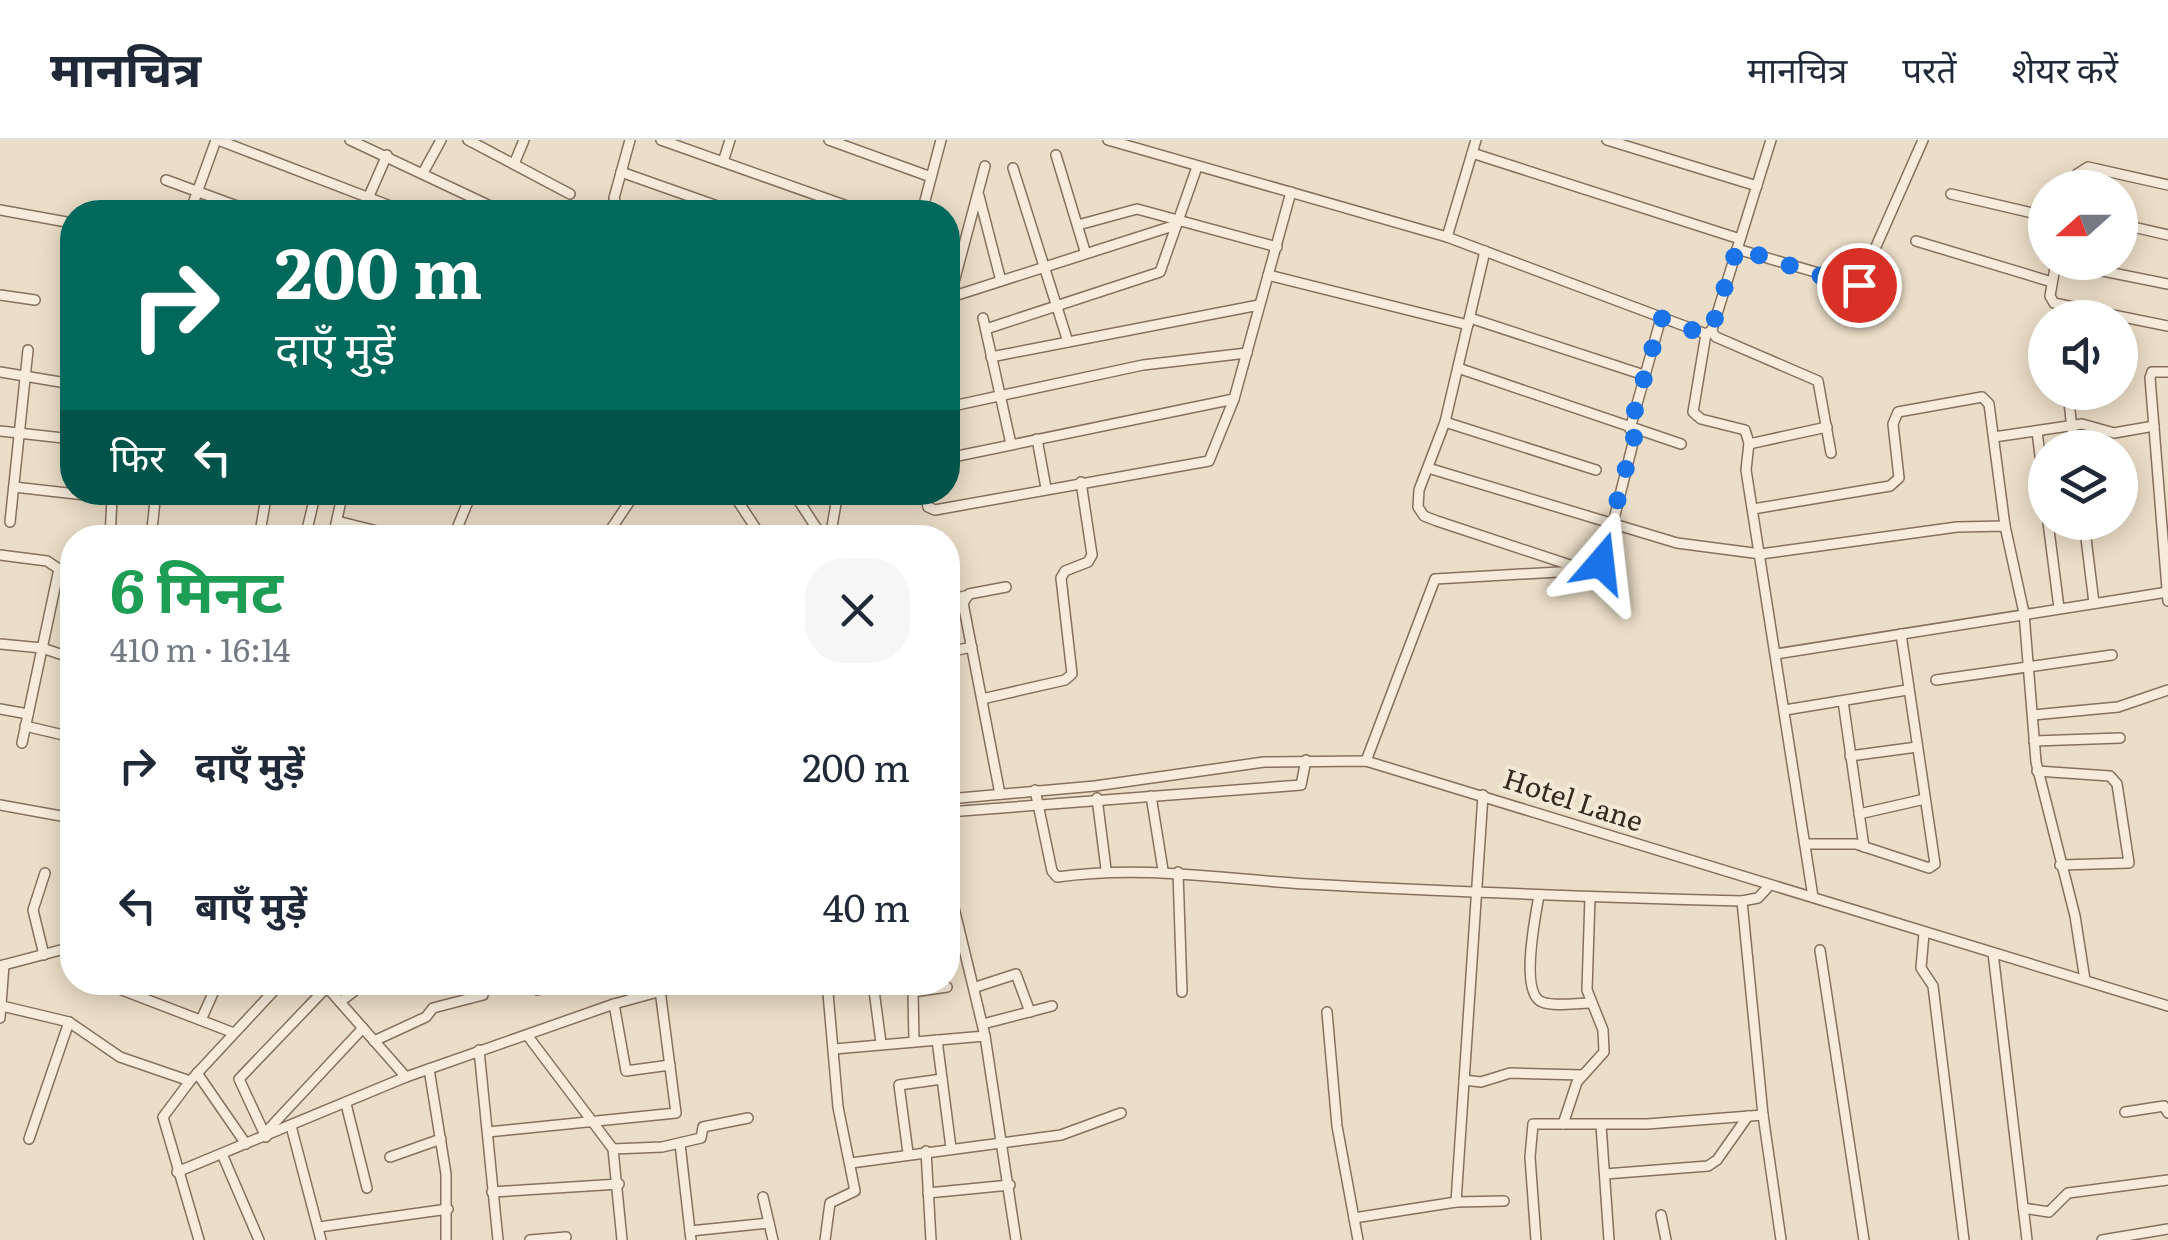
<!DOCTYPE html>
<html lang="hi">
<head>
<meta charset="utf-8">
<style>
  body { margin:0; font-family:Literata,"Noto Sans Devanagari",serif; background:#f6f6f7; color:#1f2937; height:100vh; display:flex; flex-direction:column; font-size:38px; white-space:nowrap }
  * { box-sizing:border-box; margin:0 }
  p { font-size:32px; color:#747a83 }
  .icon { flex:none; width:55px; height:55px; fill:none; stroke:currentColor; stroke-width:2; stroke-linecap:round; stroke-linejoin:round }
  .map { position:relative; flex:1; overflow:hidden }
  .details { position:absolute; left:60px; top:385px; width:900px; height:470px; display:flex; flex-direction:column; background:#fff; border-radius:40px; box-shadow:0 5px 25px #0003 }
  .details>* { flex:none }
  .hud { position:absolute; left:60px; top:60px; width:900px; height:305px; border-radius:40px; box-shadow:0 5px 25px #0003; background:#00695c; color:#fff; overflow:hidden }
  .needle { width:65px; rotate:249deg }
  .buttons { position:absolute; left:2028px; top:30px; display:grid; gap:20px }
  .buttons a { display:grid; place-items:center; width:110px; height:110px; border-radius:50%; background:#fff; box-shadow:0 5px 25px #0003; font-size:50px }
  .pin { position:absolute; display:grid; place-items:center; width:85px; height:85px; color:#fff; margin:-42px; border:5px solid #fff; border-radius:50%; box-shadow:0 2px 10px #0007 }
  .me { position:absolute; width:110px; margin:-55px; rotate:17deg; stroke-linejoin:round; filter:drop-shadow(0 0 8px #0008) }
  .turn { display:flex; align-items:center; gap:35px; height:210px; padding:0 50px; font-size:45px }
  .turn .icon { width:130px; height:130px; stroke-width:2.5 }
  .turn b { display:block; font-size:70px; line-height:85px }
  .then { display:flex; align-items:center; height:95px; padding:0 50px; background:#0003; gap:20px; font-size:38px }
  .round { display:grid; place-items:center; flex:none; width:105px; height:105px; border-radius:40px; background:#f6f6f7 }
  .headline { display:flex; align-items:center; justify-content:space-between; height:170px; padding:0 50px }
  h1 { font-size:60px; font-weight:700; line-height:75px; color:#1e9e55 }
  ul { padding:0; list-style:none }
  li { display:flex; align-items:center; gap:30px; height:140px; padding:0 50px }
  li div { flex:1 }
  li b { display:block; font-size:38px }
  li em { font-style:normal }
  header { display:flex; align-items:center; gap:60px; box-sizing:border-box; height:140px; padding:0 50px; background:#fff; border-bottom:2px solid #e0e1e3 }
  header strong { font-size:48px }
  nav { display:flex; gap:55px; margin-inline-start:auto; font-size:35px }
  .map>svg:first-child { display:block }
</style>
</head>
<body>
<header>
<strong>मानचित्र</strong>
<nav><a>मानचित्र</a><a>परतें</a><a>शेयर करें</a></nav>
</header>
<div class="map">
<svg width="2168" height="1100" viewBox="0 0 2168 1100">
  <rect width="100%" height="100%" fill="#ebdec8"/>
  <g fill="none" stroke-linecap="round" stroke-linejoin="round">
    <!-- minor casing -->
    <g stroke="#86705e" stroke-width="12">
      <g id="minor">
        <polyline points="218,0 406,72"/>
        <polyline points="350,0 503,72"/>
        <polyline points="468,0 570,54"/>
        <polyline points="661,0 864,72"/>
        <polyline points="829,0 931,37"/>
        <polyline points="1108,0 1447,97 1706,194 1712,190 1771,0"/>
        <polyline points="1607,0 1757,46"/>
        <polyline points="1472,13 1740,99"/>
        <polyline points="1056,15 1085,111"/>
        <polyline points="723,22 730,0"/>
        <polyline points="514,24 524,0"/>
        <polyline points="1013,28 1068,202"/>
        <polyline points="424,31 441,0"/>
        <polyline points="621,32 720,67 724,72"/>
        <polyline points="166,40 253,72"/>
        <polyline points="2074,48 2077,34 2088,27 2168,45"/>
        <polyline points="1951,54 2045,76"/>
        <polyline points="979,56 1001,141"/>
        <polyline points="0,70 72,83"/>
        <polyline points="190,72 216,0"/>
        <polyline points="362,72 387,15"/>
        <polyline points="600,72 614,63"/>
        <polyline points="618,72 614,58 630,0"/>
        <polyline points="922,72 941,0"/>
        <polyline points="2120,84 2168,95"/>
        <polyline points="1078,85 1137,69 1277,107"/>
        <polyline points="1447,97 1476,0"/>
        <polyline points="1916,101 2052,142"/>
        <polyline points="1737,109 1859,145 1923,0"/>
        <polyline points="1485,111 1445,282 1419,350 1418,367 1424,376 1437,381 1585,430"/>
        <polyline points="2056,122 2050,156 2054,163 2168,186"/>
        <polyline points="2058,122 2168,144"/>
        <polyline points="1268,135 1468,185"/>
        <polyline points="0,155 35,160"/>
        <polyline points="950,157 985,26"/>
        <polyline points="948,158 1176,85"/>
        <polyline points="983,178 1011,304"/>
        <polyline points="1470,178 1644,235"/>
        <polyline points="986,189 1160,132 1197,27"/>
        <polyline points="1711,191 1716,197 1818,241 1831,313"/>
        <polyline points="1706,194 1693,272 1701,279 1745,290 1749,303 1746,330 1813,757"/>
        <polyline points="991,217 1259,165"/>
        <polyline points="1458,228 1681,304"/>
        <polyline points="0,232 72,244"/>
        <polyline points="2168,232 2152,232 2150,238 2168,461"/>
        <polyline points="2068,252 2074,308"/>
        <polyline points="948,267 1143,225 1247,213"/>
        <polyline points="1445,282 1596,330"/>
        <polyline points="1630,289 1661,178"/>
        <polyline points="0,291 72,299"/>
        <polyline points="2037,291 2045,356"/>
        <polyline points="1994,297 2082,284 2114,293 2154,286"/>
        <polyline points="1037,299 1046,348"/>
        <polyline points="1749,304 1827,287"/>
        <polyline points="948,318 1234,259"/>
        <polyline points="1428,328 1677,403 1761,414 1957,387 2005,386 2024,473 2036,622 2075,776 2085,840"/>
        <polyline points="14,347 112,358 110,398"/>
        <polyline points="206,352 237,357"/>
        <polyline points="732,352 762,398"/>
        <polyline points="793,352 823,398"/>
        <polyline points="925,352 928,367 935,370 1209,321 1234,259 1291,52"/>
        <polyline points="1753,369 1890,346 1899,338 1893,284 1898,272 1982,257 1989,264 2005,386"/>
        <polyline points="337,381 405,398"/>
        <polyline points="10,382 28,210"/>
        <polyline points="2048,382 2059,468"/>
        <polyline points="2084,382 2094,463"/>
        <polyline points="333,397 343,352"/>
        <polyline points="151,398 156,352"/>
        <polyline points="204,398 205,392"/>
        <polyline points="259,398 267,352"/>
        <polyline points="305,398 315,356"/>
        <polyline points="453,398 472,352"/>
        <polyline points="605,398 636,352"/>
        <polyline points="830,398 838,352"/>
        <polyline points="0,415 47,421 59,429 22,603"/>
        <polyline points="948,460 965,456"/>
        <polyline points="0,504 42,508 72,518"/>
        <polyline points="948,512 972,507"/>
        <polyline points="1776,514 2168,452"/>
        <polyline points="1936,540 2112,515"/>
        <polyline points="982,559 1065,540 1072,534 1061,438 1065,431 1088,422 1092,415 1081,342"/>
        <polyline points="1843,561 1864,707"/>
        <polyline points="0,569 28,574"/>
        <polyline points="1785,570 1907,550"/>
        <polyline points="2033,575 2118,567 2168,550"/>
        <polyline points="25,586 72,597"/>
        <polyline points="2034,601 2120,598"/>
        <polyline points="1850,616 1917,607"/>
        <polyline points="1366,621 1435,439 1594,430 1604,419 1636,291"/>
        <polyline points="2037,631 2110,636 2117,644 2129,723 2060,725"/>
        <path d="M1035 650 1052 731 1057 737C1145 725 1219 739 1307 744 1452 752 1597 757 1742 761L1758 758 1770 745"/>
        <polyline points="1000,654 963,463 969,454 1006,447"/>
        <polyline points="1151,656 1163,730"/>
        <polyline points="1097,658 1106,729"/>
        <polyline points="948,659 1095,646 1264,622 1366,621 2168,866"/>
        <polyline points="0,665 72,678"/>
        <polyline points="948,672 1301,645 1306,620"/>
        <polyline points="1859,674 1925,659"/>
        <polyline points="1805,704 1856,704 1929,728 1935,724 1901,494"/>
        <polyline points="1178,732 1182,852"/>
        <polyline points="948,743 985,896 1016,1100"/>
        <path d="M1539 755C1536 774 1519 853 1542 862 1555 867 1576 863 1590 863"/>
        <polyline points="1742,761 1763,975 1781,1100"/>
        <polyline points="1924,793 1921,828 1933,846 1964,1100"/>
        <polyline points="1820,810 1864,1100"/>
        <polyline points="1993,813 2027,1100"/>
        <polyline points="44,815 33,770 45,733"/>
        <polyline points="0,826 72,807"/>
        <polyline points="101,842 234,893"/>
        <polyline points="631,842 633,858"/>
        <polyline points="873,843 881,903"/>
        <polyline points="325,845 406,937"/>
        <polyline points="976,847 1016,834 1030,872"/>
        <polyline points="537,850 567,842"/>
        <polyline points="340,862 366,842"/>
        <polyline points="614,864 626,931 670,925"/>
        <polyline points="2,866 69,882 120,917 190,941"/>
        <polyline points="1327,872 1337,986 1358,1100"/>
        <polyline points="0,878 4,825"/>
        <polyline points="201,880 218,842"/>
        <polyline points="983,884 1052,866"/>
        <polyline points="527,895 613,1009 622,1100"/>
        <polyline points="937,900 951,1008"/>
        <polyline points="374,901 426,877 433,868 483,855 485,842"/>
        <polyline points="914,901 913,852 947,847"/>
        <polyline points="834,909 985,896"/>
        <polyline points="479,910 498,1100"/>
        <polyline points="429,929 446,1034 446,1100"/>
        <polyline points="197,933 246,1004"/>
        <polyline points="1464,940 1481,942 1510,933 1583,935"/>
        <polyline points="346,964 367,1048"/>
        <polyline points="2125,972 2164,966 2168,973"/>
        <polyline points="1563,984 1577,942 1604,912 1603,890 1587,850 1590,757"/>
        <polyline points="1601,985 1609,1100"/>
        <polyline points="291,986 321,1100"/>
        <polyline points="488,992 676,973 660,850"/>
        <polyline points="265,993 363,888"/>
        <polyline points="266,997 239,939 327,847"/>
        <polyline points="29,999 69,882"/>
        <polyline points="680,1004 691,1100"/>
        <polyline points="613,1009 662,1007 701,998 703,987 748,978"/>
        <polyline points="926,1011 931,1100"/>
        <polyline points="908,1013 899,945 942,939"/>
        <polyline points="222,1014 259,1100"/>
        <polyline points="390,1017 441,999"/>
        <polyline points="851,1023 1061,995 1121,973"/>
        <polyline points="177,1032 406,937 614,864 694,842"/>
        <polyline points="1605,1034 1708,1026 1717,1020 1748,976"/>
        <polyline points="492,1052 619,1044"/>
        <polyline points="928,1053 1010,1045"/>
        <polyline points="763,1057 773,1100"/>
        <polyline points="1456,1062 1483,655"/>
        <polyline points="2023,1068 2049,1072 2068,1053 2168,1040"/>
        <polyline points="1661,1075 1666,1100"/>
        <polyline points="1354,1078 1456,1062 1504,1061"/>
        <polyline points="319,1087 448,1069"/>
        <polyline points="690,1091 769,1083"/>
        <polyline points="199,1100 163,977 190,941 282,842"/>
        <polyline points="530,1100 566,1097"/>
        <polyline points="825,1100 830,1063 855,1051 838,967 827,842"/>
        <polyline points="1536,1100 1530,1017 1533,984 1647,984 1763,975"/>
        <polyline points="2102,1100 2168,1089"/>
      </g>
    </g>
    <!-- minor -->
    <use href="#minor" stroke="#f7ecdb" stroke-width="9"/>
  </g>
  <g fill="none" stroke-linecap="round" stroke-linejoin="round">
    <!-- route -->
    <polyline stroke="#1a73e8" stroke-width="18" stroke-dasharray="0 32.4" points="1601,423 1636,290 1630,288 1661,178 1700,193 1711,191 1737,108 1852,146 1859,145"/>
  </g>
  <g text-anchor="middle" stroke-width="8" stroke-linejoin="round" paint-order="stroke">
    <!-- street labels -->
    <g font-size="28" fill="#382a21" stroke="#f3e9d7">
      <text transform="translate(1573 660) rotate(18)" y="10">Hotel Lane</text>
    </g>
  </g>
</svg>
<div class="buttons">
<a><svg class="needle" viewBox="-14 -14 28 28"><path d="M0-13l5 13h-10z" fill="#e53935"/><path d="M0 13l5-13h-10z" fill="#747a83"/></svg></a>
<a><svg class="icon" aria-label="sound" viewBox="0 0 24 24"><path d="M4 9h4l5-4v14l-5-4H4zM17 9q2 3 0 6"/></svg></a>
<a><svg class="icon" aria-label="layers" viewBox="0 0 24 24"><path d="M12 4l9 5-9 5-9-5zM3 14l9 5 9-5"/></svg></a>
</div>
<div class="pin" style="left:1859px;top:145px;background:#d93025"><svg class="icon" aria-label="arrive" viewBox="0 0 24 24"><path d="M6 21V4h12l-3 4 3 4H6"/></svg></div>
<svg class="me" style="left:1601px;top:423px" viewBox="-20 -20 40 40"><path d="M0-17L14 15 0 8-14 15z" fill="#1a73e8" stroke="#fff" stroke-width="4"/></svg>
<div class="hud">
<div class="turn"><svg class="icon" aria-label="right" viewBox="0 0 24 24"><path d="M7 20v-9h11M14 6l5 5-5 5"/></svg><div><b>200 m</b>दाएँ मुड़ें</div></div>
<div class="then">फिर<svg class="icon" aria-label="left" viewBox="0 0 24 24"><path d="M17 20v-9H6M10 6l-5 5 5 5"/></svg></div>
</div>
<section class="details">
<div class="headline"><div><h1>6 मिनट</h1><p>410 m · 16:14</p></div><a class="round"><svg class="icon" aria-label="close" viewBox="0 0 24 24"><path d="M6 6l12 12M18 6L6 18"/></svg></a></div>
<ul>
<li><svg class="icon" aria-label="right" viewBox="0 0 24 24"><path d="M7 20v-9h11M14 6l5 5-5 5"/></svg><div><b>दाएँ मुड़ें</b></div><em>200 m</em></li>
<li><svg class="icon" aria-label="left" viewBox="0 0 24 24"><path d="M17 20v-9H6M10 6l-5 5 5 5"/></svg><div><b>बाएँ मुड़ें</b></div><em>40 m</em></li>
</ul>
</section>
</div>
</body>
</html>
